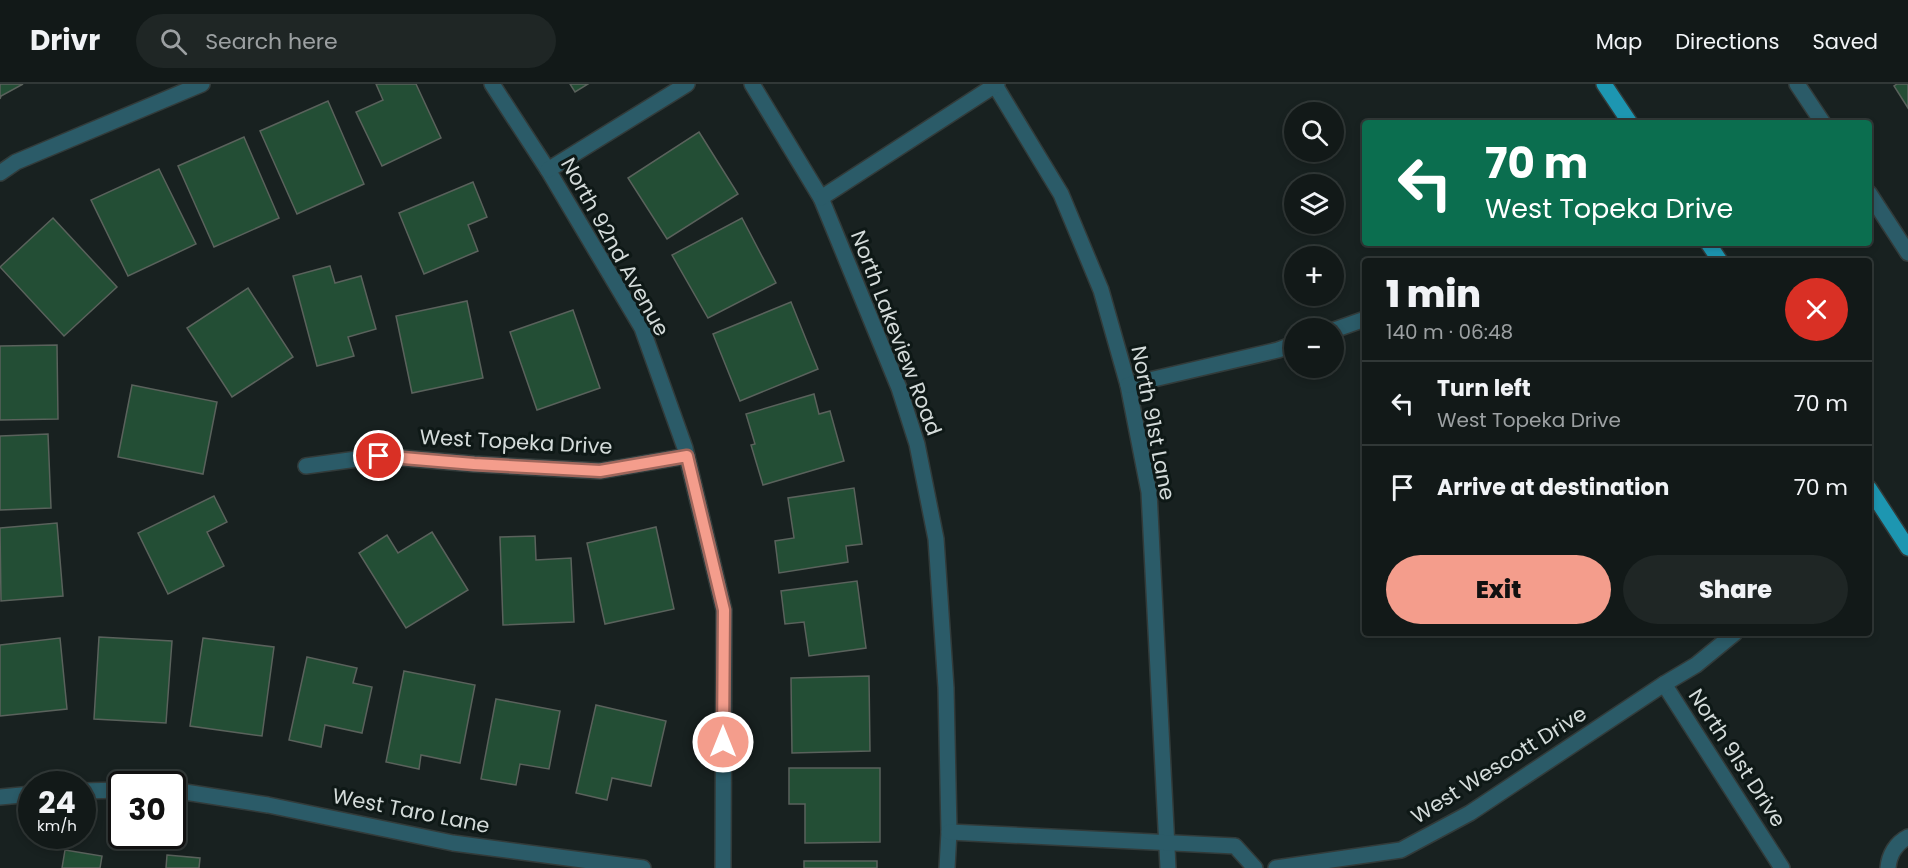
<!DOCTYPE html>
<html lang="en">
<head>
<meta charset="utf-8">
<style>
  body { margin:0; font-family:Poppins,sans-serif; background:#1f2625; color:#f1f3f6; height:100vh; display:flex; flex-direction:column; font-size:22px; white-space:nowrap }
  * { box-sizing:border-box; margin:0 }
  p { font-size:20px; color:#9ca0a2 }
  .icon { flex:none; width:33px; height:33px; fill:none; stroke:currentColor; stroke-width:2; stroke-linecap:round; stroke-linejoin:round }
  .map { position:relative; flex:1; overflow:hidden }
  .side { position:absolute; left:1362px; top:174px; width:510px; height:378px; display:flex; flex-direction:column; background:#121918; border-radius:6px; box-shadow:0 3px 9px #0003,0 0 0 2px #313837 }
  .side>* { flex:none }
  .top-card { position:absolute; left:1362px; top:36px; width:510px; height:126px; border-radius:6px; box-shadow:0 3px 9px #0003,0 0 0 2px #313837; background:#0b6e4f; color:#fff; overflow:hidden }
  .tools { position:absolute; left:1284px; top:18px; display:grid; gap:12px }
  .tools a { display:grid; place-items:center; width:60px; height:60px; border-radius:50%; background:#121918; box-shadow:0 3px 9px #0003,0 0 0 2px #313837; font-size:30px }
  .speed { position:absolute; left:18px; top:687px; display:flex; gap:12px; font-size:30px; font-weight:700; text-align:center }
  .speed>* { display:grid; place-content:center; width:78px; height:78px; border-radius:50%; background:#121918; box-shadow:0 3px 9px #0003,0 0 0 2px #313837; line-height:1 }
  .speed small { font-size:15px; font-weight:400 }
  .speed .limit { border:3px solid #111; border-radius:9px; background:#fff; color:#111 }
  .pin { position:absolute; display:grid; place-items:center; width:51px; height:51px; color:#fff; margin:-26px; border:3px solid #fff; border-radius:50%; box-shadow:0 2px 6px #0007 }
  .me { position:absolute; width:66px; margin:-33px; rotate:0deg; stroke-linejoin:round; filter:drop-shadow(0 0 4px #0008) }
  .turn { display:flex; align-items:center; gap:21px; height:126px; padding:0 24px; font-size:27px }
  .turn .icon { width:78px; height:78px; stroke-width:2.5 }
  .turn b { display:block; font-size:42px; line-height:51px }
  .round { display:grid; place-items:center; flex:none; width:63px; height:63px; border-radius:32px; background:#1f2625 }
  .headline { display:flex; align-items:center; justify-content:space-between; height:102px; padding:0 24px }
  h1 { font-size:36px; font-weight:800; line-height:45px }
  .action { display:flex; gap:12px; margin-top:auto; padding:12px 24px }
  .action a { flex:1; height:69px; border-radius:36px; background:#f49d8c; color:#111; font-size:24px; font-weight:800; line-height:69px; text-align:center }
  .action a+a { background:#1f2625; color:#f1f3f6 }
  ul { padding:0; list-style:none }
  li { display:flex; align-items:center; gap:18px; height:84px; padding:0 24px; border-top:2px solid #313837 }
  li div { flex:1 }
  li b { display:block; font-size:22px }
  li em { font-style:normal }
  header { display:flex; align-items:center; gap:36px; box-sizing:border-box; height:84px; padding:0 30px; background:#121918; border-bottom:2px solid #313837 }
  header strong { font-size:28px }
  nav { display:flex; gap:33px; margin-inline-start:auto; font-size:21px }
  .search { width:420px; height:54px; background:#1f2625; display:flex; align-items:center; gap:15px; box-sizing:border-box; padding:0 21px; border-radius:33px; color:#9ca0a2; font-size:22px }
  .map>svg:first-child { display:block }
</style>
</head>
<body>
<header>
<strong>Drivr</strong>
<div class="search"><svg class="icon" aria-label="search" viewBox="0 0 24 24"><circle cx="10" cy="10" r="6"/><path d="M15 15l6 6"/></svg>Search here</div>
<nav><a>Map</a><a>Directions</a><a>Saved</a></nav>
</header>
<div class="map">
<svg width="1908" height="784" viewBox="0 0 1908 784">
  <rect width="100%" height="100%" fill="#182120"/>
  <!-- building -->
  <g fill="#234e35" stroke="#5a625c" stroke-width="1.5">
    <polygon points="0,0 23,0 1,12 0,15"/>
    <polygon points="376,0 416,0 441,54 382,82 356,28 383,16"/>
    <polygon points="570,0 588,0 575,8"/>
    <polygon points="1897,0 1908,0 1908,24 1894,2"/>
    <polygon points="328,17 364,100 297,130 260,47"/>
    <polygon points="699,48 738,110 667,155 628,94"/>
    <polygon points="244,53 279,134 214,163 178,82"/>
    <polygon points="159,85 196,160 128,192 91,116"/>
    <polygon points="473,98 487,133 468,141 478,167 424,190 399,129"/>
    <polygon points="53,134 117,203 64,252 0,183"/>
    <polygon points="742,134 776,199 708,234 672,171"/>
    <polygon points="330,182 335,199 361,192 376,245 348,253 354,272 317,282 293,192"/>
    <polygon points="248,204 293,273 232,313 187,244"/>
    <polygon points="467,217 483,294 412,309 396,232"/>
    <polygon points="791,218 818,285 740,317 713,250"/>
    <polygon points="573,226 600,304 537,326 510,248"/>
    <polygon points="57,261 58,335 0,336 0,262"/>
    <polygon points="132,301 217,318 203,390 118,373"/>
    <polygon points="814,310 819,330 830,327 844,377 763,401 751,361 755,360 746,330"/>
    <polygon points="48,350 51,424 0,426 0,352"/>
    <polygon points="854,404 862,460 846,462 848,478 779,489 775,457 794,454 788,414"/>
    <polygon points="214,412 227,438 207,448 224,482 168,510 138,449"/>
    <polygon points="57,439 63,512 1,517 0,444"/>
    <polygon points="656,443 674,525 605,540 587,459"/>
    <polygon points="432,448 468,506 406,544 359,469 387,451 398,469"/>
    <polygon points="535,452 536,476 571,474 574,538 503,541 500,453"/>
    <polygon points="857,497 866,564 809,572 804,538 785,540 781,507"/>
    <polygon points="99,553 172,557 166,639 94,635"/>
    <polygon points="60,554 67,625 0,632 0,561"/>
    <polygon points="203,554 274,563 262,652 190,642"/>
    <polygon points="307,573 357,584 353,599 372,603 362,649 325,641 321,663 289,656"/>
    <polygon points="404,587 475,601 460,679 421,671 419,685 386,678"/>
    <polygon points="869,592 870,667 792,669 791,594"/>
    <polygon points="496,615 560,627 549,685 520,680 516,701 481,695"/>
    <polygon points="596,621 666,637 651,702 612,694 607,716 576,709"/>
    <polygon points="789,684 880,684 880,758 805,759 805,720 789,720"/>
    <polygon points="65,766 102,772 100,784 62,784"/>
    <polygon points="167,771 200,774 199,784 166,784"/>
    <rect x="804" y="777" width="73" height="7"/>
  </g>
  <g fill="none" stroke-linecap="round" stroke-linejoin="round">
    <!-- minor casing -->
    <g stroke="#323b3a" stroke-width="18">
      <g id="minor">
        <polyline points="492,0 548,86 642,244 685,364 724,526 723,784"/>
        <polyline points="752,0 821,114 899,304 917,360 936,455 946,604 949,748 947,784"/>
        <polyline points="1797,0 1823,39"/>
        <polyline points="995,1 1061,110 1101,206 1128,301 1149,408 1168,784"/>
        <polyline points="548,86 687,0"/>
        <polyline points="0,89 16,78 202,0"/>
        <polyline points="1869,109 1908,169"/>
        <polyline points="821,114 997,0"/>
        <polyline points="1334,246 1365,235"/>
        <polyline points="1128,301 1278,266 1294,260"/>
        <polyline points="306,382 379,372 474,380 600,387 687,372"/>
        <polyline points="1664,600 1782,784"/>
        <polyline points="172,706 268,721 453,759 643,784"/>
        <polyline points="82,707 122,706"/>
        <polyline points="0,713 32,710"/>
        <polyline points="949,748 1235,762 1255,784"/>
        <polyline points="1276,784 1401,766 1470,729 1664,600 1696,581 1735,549"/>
        <path d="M1888 784C1889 771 1896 759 1908 753"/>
      </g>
    </g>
    <!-- major casing -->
    <g stroke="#323b3a" stroke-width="18">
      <g id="major">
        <polyline points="1604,0 1630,39"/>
        <polyline points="1708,159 1720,177"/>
        <polyline points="1869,404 1908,464"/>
      </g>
    </g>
    <!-- minor -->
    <use href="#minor" stroke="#2b5b68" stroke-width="15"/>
    <!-- major -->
    <use href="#major" stroke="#1d96b1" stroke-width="15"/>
  </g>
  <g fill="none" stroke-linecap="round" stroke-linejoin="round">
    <!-- route casing -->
    <g stroke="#9f665b" stroke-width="15">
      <polyline id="route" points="379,372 474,380 600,387 687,372 724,526 723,658"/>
    </g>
    <!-- route -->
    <use href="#route" stroke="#f49d8c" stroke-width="10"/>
  </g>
  <g text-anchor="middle" stroke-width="6" stroke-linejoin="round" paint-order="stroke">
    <!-- street labels -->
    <g font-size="21" fill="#d4dbda" stroke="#0e1816">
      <text transform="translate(615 163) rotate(61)" y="7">North 92nd Avenue</text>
      <text transform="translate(896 249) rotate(69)" y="7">North Lakeview Road</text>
      <text transform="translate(1153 339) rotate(79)" y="7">North 91st Lane</text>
      <text transform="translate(516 358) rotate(3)" y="7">West Topeka Drive</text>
      <text transform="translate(1737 674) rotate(57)" y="7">North 91st Drive</text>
      <text transform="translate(1499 681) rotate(-32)" y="7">West Wescott Drive</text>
      <text transform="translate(411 727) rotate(11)" y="7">West Taro Lane</text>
    </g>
  </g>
</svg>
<div class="tools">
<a><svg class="icon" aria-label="search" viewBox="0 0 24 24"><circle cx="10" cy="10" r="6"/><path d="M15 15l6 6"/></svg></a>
<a><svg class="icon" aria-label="layers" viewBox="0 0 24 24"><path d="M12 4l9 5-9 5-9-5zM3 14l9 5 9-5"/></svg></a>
<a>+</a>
<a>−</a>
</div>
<div class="speed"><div>24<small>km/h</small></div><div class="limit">30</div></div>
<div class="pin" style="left:379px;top:372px;background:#d93025"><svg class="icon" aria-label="arrive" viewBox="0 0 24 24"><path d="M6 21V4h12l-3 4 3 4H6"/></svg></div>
<svg class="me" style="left:723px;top:658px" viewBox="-20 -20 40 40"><circle r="17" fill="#f49d8c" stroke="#fff" stroke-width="3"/><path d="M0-11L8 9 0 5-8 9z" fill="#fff"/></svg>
<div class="top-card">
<div class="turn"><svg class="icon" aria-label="left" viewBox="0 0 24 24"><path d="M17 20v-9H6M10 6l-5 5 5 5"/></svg><div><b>70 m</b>West Topeka Drive</div></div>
</div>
<section class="side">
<div class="headline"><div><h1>1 min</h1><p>140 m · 06:48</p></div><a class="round" style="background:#d93025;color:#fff"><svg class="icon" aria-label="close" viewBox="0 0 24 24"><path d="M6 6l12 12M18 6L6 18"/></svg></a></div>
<ul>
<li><svg class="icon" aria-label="left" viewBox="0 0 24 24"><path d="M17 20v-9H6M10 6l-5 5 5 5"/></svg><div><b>Turn left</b><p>West Topeka Drive</p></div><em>70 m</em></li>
<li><svg class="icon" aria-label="arrive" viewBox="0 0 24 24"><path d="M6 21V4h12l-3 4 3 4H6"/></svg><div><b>Arrive at destination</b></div><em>70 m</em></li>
</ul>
<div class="action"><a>Exit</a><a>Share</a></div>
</section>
</div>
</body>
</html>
